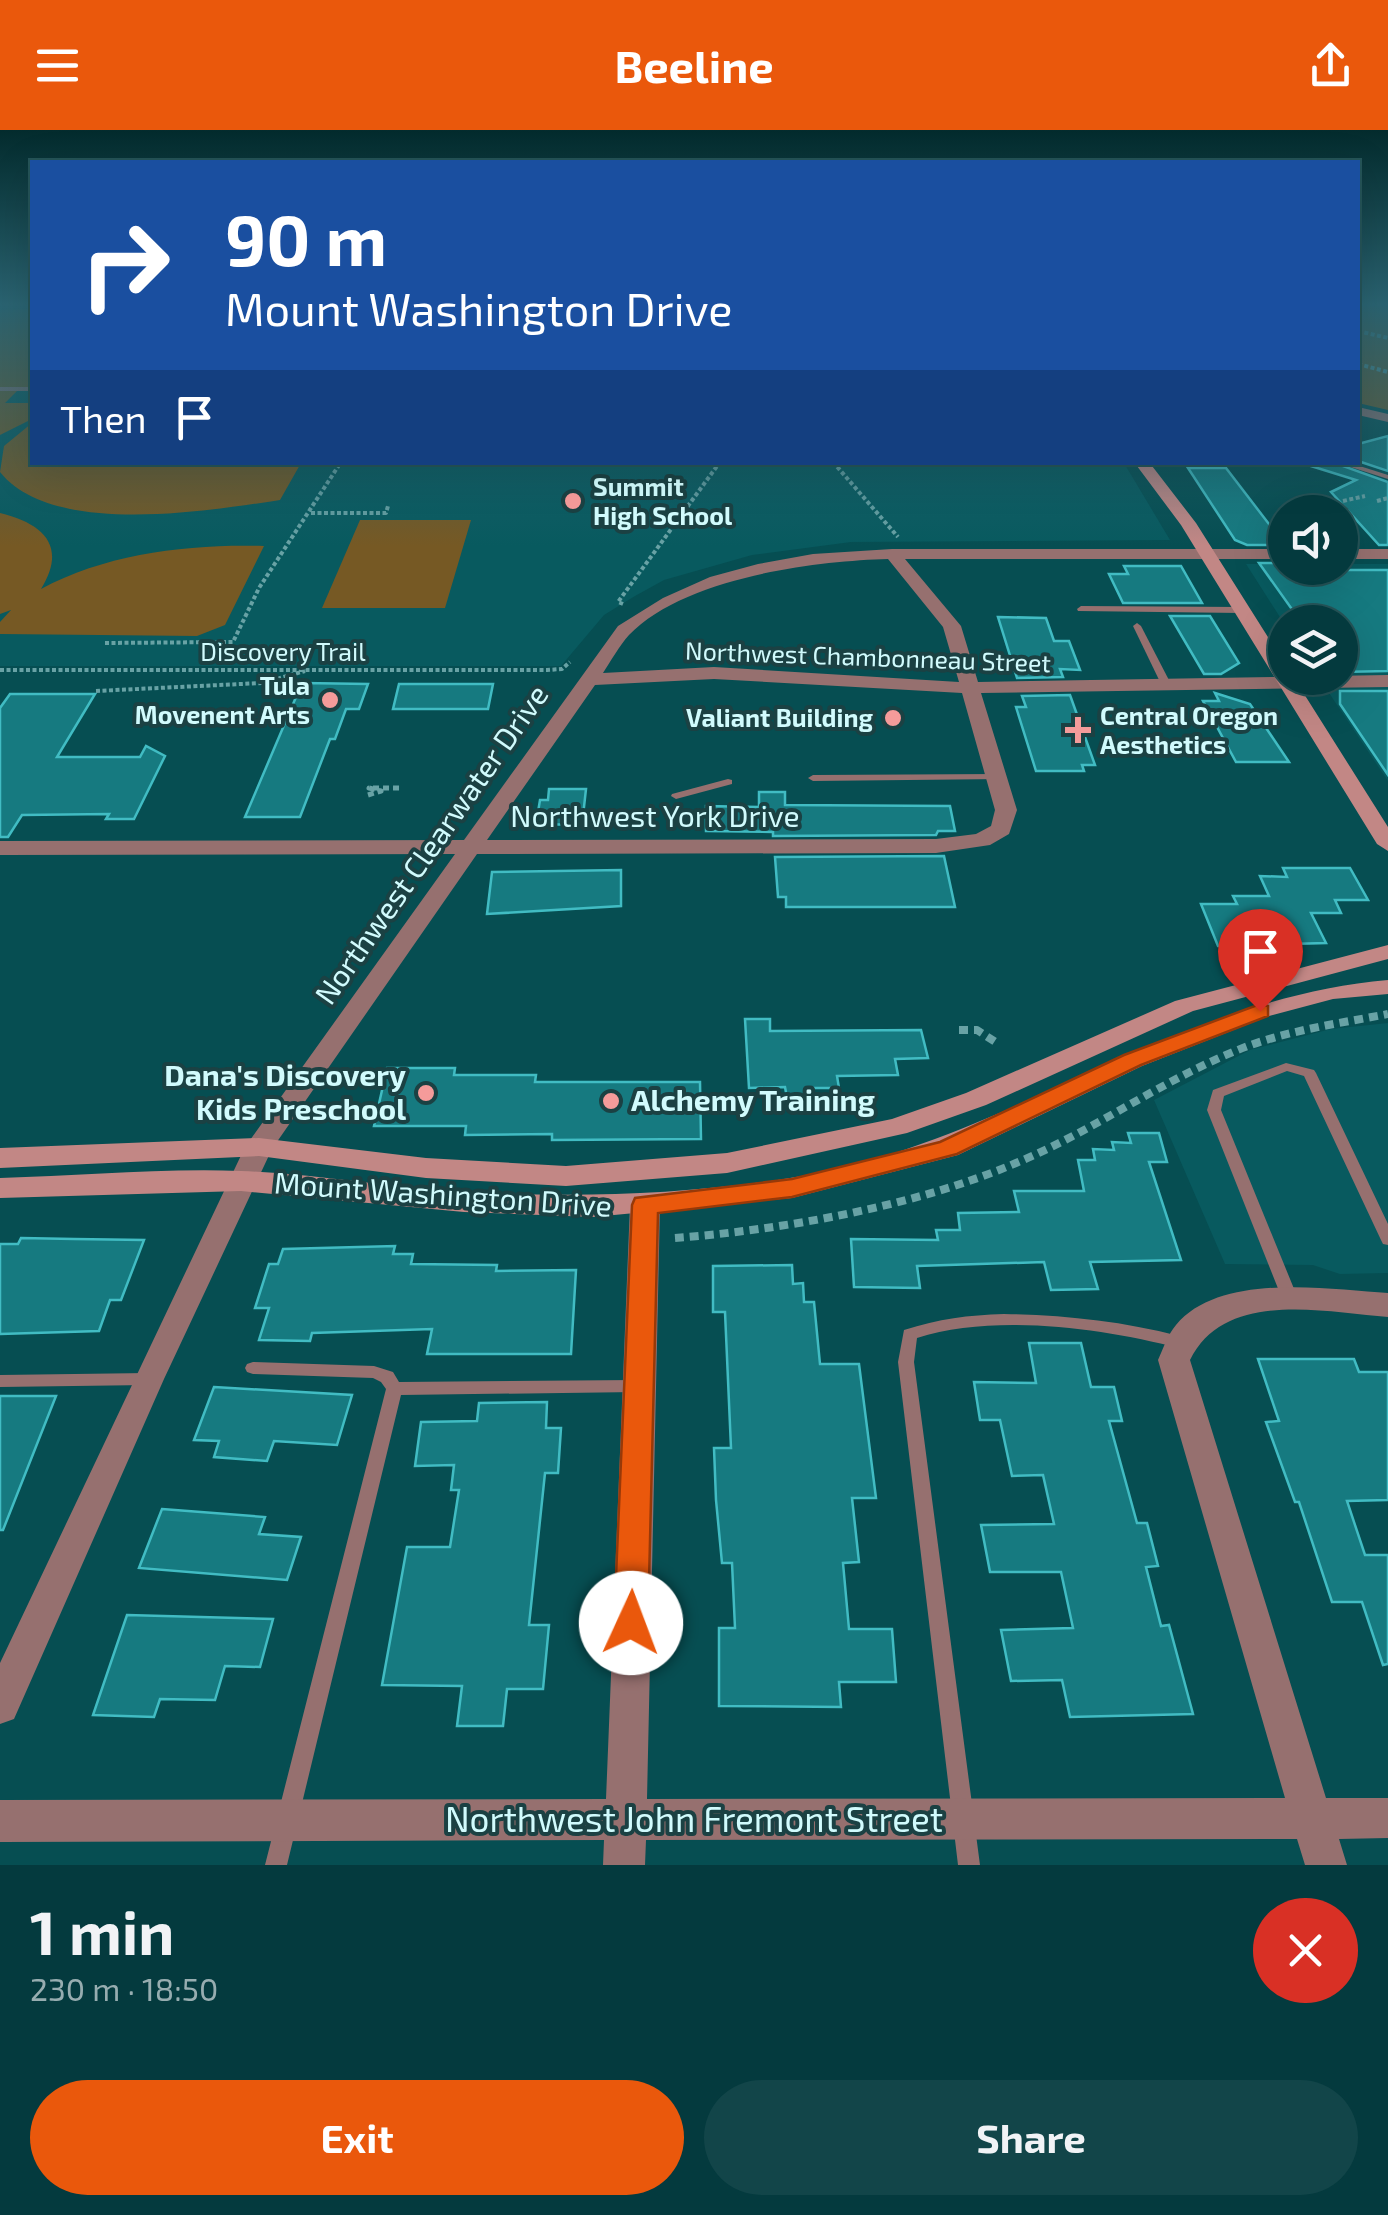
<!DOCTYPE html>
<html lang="en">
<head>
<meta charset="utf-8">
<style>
  body { margin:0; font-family:"Exo 2",sans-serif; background:#124549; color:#f1f3f6; height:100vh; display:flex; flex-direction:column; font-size:38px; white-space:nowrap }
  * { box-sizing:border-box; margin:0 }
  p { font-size:32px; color:#97adb0 }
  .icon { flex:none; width:55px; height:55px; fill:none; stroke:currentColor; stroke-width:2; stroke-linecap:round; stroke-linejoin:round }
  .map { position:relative; height:1735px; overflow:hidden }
  .sheet { display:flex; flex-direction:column; background:#043a3e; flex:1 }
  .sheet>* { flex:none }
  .top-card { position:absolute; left:30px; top:30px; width:1330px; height:305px; border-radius:0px; box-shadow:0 10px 40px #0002,0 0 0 2px #255458; background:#1a4fa0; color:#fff; overflow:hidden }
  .fabs { position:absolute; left:1268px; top:365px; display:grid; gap:20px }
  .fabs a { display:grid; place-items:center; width:90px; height:90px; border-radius:50%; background:#043a3e; box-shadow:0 10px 40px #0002,0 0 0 2px #255458; font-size:50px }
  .pin { position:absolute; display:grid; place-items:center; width:85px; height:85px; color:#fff; margin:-102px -42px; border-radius:50% 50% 50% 0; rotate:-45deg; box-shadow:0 0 10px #0007 }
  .pin .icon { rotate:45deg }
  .me { position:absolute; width:110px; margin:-55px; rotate:2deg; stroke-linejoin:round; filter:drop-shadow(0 0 8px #0008) }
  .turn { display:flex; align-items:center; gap:35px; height:210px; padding:0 30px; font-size:45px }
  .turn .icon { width:130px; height:130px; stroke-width:2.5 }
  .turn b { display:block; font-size:70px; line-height:85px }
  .then { display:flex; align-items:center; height:95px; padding:0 30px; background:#0003; gap:20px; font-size:38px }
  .round { display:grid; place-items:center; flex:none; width:105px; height:105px; border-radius:52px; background:#124549 }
  .head { display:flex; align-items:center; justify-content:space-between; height:170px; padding:0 30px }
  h1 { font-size:60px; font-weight:700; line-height:75px }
  .button { display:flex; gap:20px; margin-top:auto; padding:20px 30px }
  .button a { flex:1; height:115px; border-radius:60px; background:#ea580c; color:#fff; font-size:40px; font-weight:700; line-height:115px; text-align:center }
  .button a+a { background:#124549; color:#f1f3f6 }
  header { display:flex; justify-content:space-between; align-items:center; height:130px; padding:0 30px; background:#ea580c; color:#fff; font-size:45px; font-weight:700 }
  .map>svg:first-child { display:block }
</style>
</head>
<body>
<header><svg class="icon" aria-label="menu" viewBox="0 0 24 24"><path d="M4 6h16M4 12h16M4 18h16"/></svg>Beeline<svg class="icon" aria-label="share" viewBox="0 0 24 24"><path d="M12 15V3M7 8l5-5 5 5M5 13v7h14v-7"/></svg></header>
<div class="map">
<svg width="1388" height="1735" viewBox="0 0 1388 1735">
  <rect width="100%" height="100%" fill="#064e52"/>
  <!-- built -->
  <g fill="#085a5f">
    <polygon points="0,174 32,174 32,332 1124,333 1170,410 851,412 752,425 664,450 635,466 604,485 561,536 0,536"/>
    <polygon points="1246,434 1388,434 1388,651 1319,548 1340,548 1340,492 1285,495"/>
    <polygon points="1388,893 1388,1143 1340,1144 1313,1135 1225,1134 1154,970 1250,920 1331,899"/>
  </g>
  <!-- green -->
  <g fill="#765924">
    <polygon points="1358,174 1388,174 1388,280 1358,273"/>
    <polygon points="32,179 32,261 17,261 5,273 32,273 32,289 0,305 0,180"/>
    <path d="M32 293V332L301 333 280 370C207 381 52 407 0 342L4 316Z"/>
    <path d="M0 383C45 394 67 417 41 459 108 423 189 414 264 416L225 495 197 506 0 504V492L11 480 0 484Z"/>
    <polygon points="360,390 471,390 445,478 322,478"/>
  </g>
  <!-- building -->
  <g fill="#167a80" stroke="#41bcc3" stroke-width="2.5">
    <polygon points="1388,306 1388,341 1358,331 1358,314"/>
    <polygon points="1298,332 1332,332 1388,352 1388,415 1379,415 1331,362 1356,350"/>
    <polygon points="1188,338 1226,338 1285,415 1247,415 1235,410"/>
    <polygon points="1259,433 1285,433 1285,438 1304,440 1388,440 1388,541 1340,542 1340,492 1301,492"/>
    <polygon points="1124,436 1181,436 1202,473 1123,473 1109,444 1128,444"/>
    <polygon points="1170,486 1210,486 1239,533 1221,544 1204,544"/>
    <polygon points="998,487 1046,488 1054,511 1069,511 1080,540 1060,539 1063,547 1017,548"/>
    <polygon points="302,553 368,554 359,579 346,579 335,609 330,609 300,687 245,687"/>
    <polygon points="399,554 493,554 488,579 393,579"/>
    <polygon points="1340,561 1388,561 1388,645 1340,574"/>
    <polygon points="1215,563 1250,574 1289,632 1236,632 1203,571 1219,571"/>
    <polygon points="10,564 95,564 57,627 140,627 146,616 165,626 134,689 106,689 109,684 22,685 8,707 0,707 0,578"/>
    <polygon points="1070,565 1095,635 1082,635 1084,641 1036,641 1016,577 1026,577 1022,566"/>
    <polygon points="549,659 586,659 582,695 536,694 540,670 548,670"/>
    <polygon points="759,662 785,662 785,675 950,676 955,701 938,701 936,705 773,706 773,702 706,701 706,676 759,677"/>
    <polygon points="944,726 955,777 786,777 786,767 778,767 775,727"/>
    <polygon points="1283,738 1350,738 1368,770 1335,770 1341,783 1311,783 1326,813 1218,816 1201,774 1237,774 1233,766 1269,766 1260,746 1287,747"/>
    <polygon points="621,740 621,776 487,784 492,742"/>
    <polygon points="745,889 770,889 770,901 921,900 928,928 895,929 898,945 837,946 839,958 811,958 811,968 787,968 785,957 749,958"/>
    <polygon points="387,938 455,938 454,945 536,945 535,952 700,952 701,1009 552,1010 552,1004 465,1005 466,996 374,996"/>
    <polygon points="1128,1003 1159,1003 1167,1032 1149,1032 1181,1130 1090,1132 1098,1159 1051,1160 1044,1132 917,1136 920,1158 854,1157 851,1109 938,1110 936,1100 960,1100 958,1083 1019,1082 1014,1061 1084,1061 1078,1030 1095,1030 1093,1019 1114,1020 1112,1012 1131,1013"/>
    <polygon points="21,1108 74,1109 144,1110 121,1170 110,1170 99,1201 0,1204 0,1114 18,1114"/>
    <polygon points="395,1116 393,1124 413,1124 411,1134 497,1135 496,1141 576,1140 571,1224 427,1224 432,1199 312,1203 310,1211 259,1210 269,1178 255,1178 269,1134 278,1134 283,1119"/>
    <polygon points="792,1135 793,1154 803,1153 804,1172 814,1172 820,1234 859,1234 876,1368 852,1368 859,1432 843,1433 849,1499 892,1499 896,1552 839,1552 841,1577 719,1576 719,1498 735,1498 732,1433 722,1433 716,1370 714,1318 731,1318 725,1182 713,1182 713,1136"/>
    <polygon points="1029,1213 1081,1213 1091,1257 1114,1257 1122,1291 1109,1291 1137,1393 1147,1393 1158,1436 1146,1437 1161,1496 1169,1495 1193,1584 1070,1587 1062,1550 1011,1551 1001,1500 1073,1498 1061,1442 990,1442 981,1395 1054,1394 1043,1345 1012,1346 1000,1290 980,1290 974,1252 1036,1253"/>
    <polygon points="1258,1229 1354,1229 1359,1242 1388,1242 1388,1370 1347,1371 1365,1425 1388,1425 1388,1534 1383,1535 1362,1472 1332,1472 1299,1372 1295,1372 1266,1292 1279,1291"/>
    <polygon points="214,1257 352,1265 337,1315 274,1311 267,1331 214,1327 219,1311 194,1310"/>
    <polygon points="0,1266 56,1266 3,1400 0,1400"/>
    <polygon points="547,1272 546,1298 561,1298 558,1343 545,1343 529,1495 549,1495 543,1559 507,1559 503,1596 457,1596 462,1556 382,1555 407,1417 450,1417 459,1360 451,1360 454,1335 415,1336 421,1292 477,1291 479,1273"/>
    <polygon points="162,1379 265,1387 259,1404 301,1407 287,1450 139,1438"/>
    <polygon points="127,1485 273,1489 260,1537 225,1536 215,1570 160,1569 154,1587 93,1585"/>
  </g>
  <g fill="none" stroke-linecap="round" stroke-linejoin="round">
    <!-- path-far2 -->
    <g stroke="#68a2a5" stroke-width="4" stroke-dasharray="4 2.5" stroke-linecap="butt">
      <polyline points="1358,201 1388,208"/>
      <polyline points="1358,234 1388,242"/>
      <polyline points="833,332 898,407"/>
      <polyline points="1343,371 1365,366"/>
      <polyline points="1377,371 1388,368"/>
      <polyline points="311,383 386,383 388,376"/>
      <polyline points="623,474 618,472 720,332"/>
      <polyline points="105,513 233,512 259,458 341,332"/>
      <polyline points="0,540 547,540 562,539 570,532"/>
      <polyline points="96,561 262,553 305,541"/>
    </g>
    <!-- path-far1 -->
    <polyline stroke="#68a2a5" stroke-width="5" stroke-dasharray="6 4" stroke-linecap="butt" points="368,665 381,661 369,658 400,658"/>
    <!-- path -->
    <g stroke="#68a2a5" stroke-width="8" stroke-dasharray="9 6" stroke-linecap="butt">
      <polyline points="959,900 977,900 997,913"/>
      <path d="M675 1108C782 1100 916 1076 1016 1033 1091 1002 1158 953 1233 922 1282 901 1336 894 1388 884"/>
    </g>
    <!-- lane -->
    <g fill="#96706f" fill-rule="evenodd">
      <rect x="0" y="257" width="32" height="4"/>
      <polygon points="1335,332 1347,332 1388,345 1388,349"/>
      <polygon points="1296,366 1302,366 1315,382 1308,382 1296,370"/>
      <polygon points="1081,476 1241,477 1245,480 1241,483 1078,481 1077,479"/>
      <polygon points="1137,493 1141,496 1172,556 1170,558 1167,559 1162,556 1133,496"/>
      <polygon points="999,644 1003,645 1003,649 813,651 808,648 813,645"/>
      <polygon points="728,649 732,650 732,654 676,669 671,666 672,664"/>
      <polygon points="1286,933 1314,940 1316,943 1388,1094 1388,1115 1383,1114 1381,1110 1304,946 1287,941 1224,966 1221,980 1299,1171 1296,1175 1291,1177 1286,1175 1283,1171 1207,980 1213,960"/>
      <path d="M1004 1184C1063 1185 1121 1191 1179 1206L1185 1208 1187 1212 1185 1216 1179 1218C1102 1198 994 1183 917 1208L914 1232 980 1735H958L898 1232 904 1200C939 1189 968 1185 1004 1184Z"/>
      <polygon points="253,1232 374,1236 393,1242 399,1252 637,1250 643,1251 645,1256 643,1261 637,1262 401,1265 287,1735 265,1735 386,1259 381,1252 373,1248 253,1244 247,1242 245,1238 247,1234"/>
      <polygon points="148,1243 154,1244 156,1249 154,1254 148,1255 0,1257 0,1245"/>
    </g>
    <!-- street -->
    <g fill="#96706f" fill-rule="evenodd">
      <polygon points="1358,277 1388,284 1388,292 1358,285"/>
      <path d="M892 419H1285V429H905L961 496 978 552 1388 545V557L981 563 1017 680 1009 704 990 715 936 723 477 724 272 1019 164 1249 14 1589 0 1594V1533L245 1017 455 724 0 725V711L464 710 618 496 663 468 710 447 758 434 813 424ZM888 429 943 497 959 552 714 537 603 543C611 531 619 516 629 505 684 448 813 431 888 429ZM714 549 962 563 995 680 991 696 976 704 936 709 487 710 595 555Z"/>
      <rect x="1340" y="419" width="48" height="10"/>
      <path d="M645 1065 655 1068 660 1075 647 1669 1285 1668 1158 1230C1163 1219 1168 1204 1176 1195 1220 1142 1328 1159 1388 1163V1187C1324 1182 1225 1159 1190 1230L1326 1668H1388V1708L1339 1709 1347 1735H1305L1297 1709 646 1710 645 1735H603L604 1710 0 1712V1670L606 1669 630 1075 635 1068Z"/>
    </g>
    <!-- secondary -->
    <g fill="#c28785" fill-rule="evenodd">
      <polygon points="1134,332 1149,332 1196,393 1285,534 1285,548 1294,548 1388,697 1388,721 1377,714 1181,395"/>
      <polygon points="1388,815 1388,829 1193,881 986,975 907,1003 727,1043 566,1056 426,1048 259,1026 0,1038 0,1018 259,1008 426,1028 566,1036 727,1023 892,989 966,963 1175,871"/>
      <path d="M1388 850V864L1333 869 1269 886 1142 936 958 1025 792 1068 593 1087 464 1082 241 1061 0 1068V1048C80 1046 161 1038 241 1041 317 1044 391 1058 467 1062 574 1068 683 1065 790 1048 1002 1016 1170 869 1388 850Z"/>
    </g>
  </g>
  <!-- sky -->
  <linearGradient id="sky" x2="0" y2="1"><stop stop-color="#032b2d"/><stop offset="0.42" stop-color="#2a6371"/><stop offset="1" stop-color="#2a6371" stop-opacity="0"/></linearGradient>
  <rect width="1388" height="416" fill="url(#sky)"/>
  <!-- route -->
  <polygon fill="#ea580c" stroke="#983908" stroke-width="2.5" points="1260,874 1268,876 1268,886 1141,935 957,1024 792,1067 658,1083 648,1493 643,1504 631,1509 619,1504 614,1493 632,1075 635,1068 792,1049 940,1012 1124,925"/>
  <!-- markers -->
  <g fill="#f59b9a" stroke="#1b4143" stroke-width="4">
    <circle cx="573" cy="371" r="10"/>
    <circle cx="330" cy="570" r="10"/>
    <circle cx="893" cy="588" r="10"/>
    <path d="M1073 585h10v10h10v10h-10v10h-10v-10h-10v-10h10z"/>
    <circle cx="426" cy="963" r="10"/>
    <circle cx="611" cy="971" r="10"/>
  </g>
  <g text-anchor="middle" stroke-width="8" stroke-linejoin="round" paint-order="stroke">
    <!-- far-poi labels -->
    <g font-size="25" font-weight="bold" fill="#d1fbfd" stroke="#1b4143" text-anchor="start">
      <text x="593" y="366">Summit<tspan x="593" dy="29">High School</tspan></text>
      <text x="310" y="565" text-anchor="end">Tula<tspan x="310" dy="29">Movenent Arts</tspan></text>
      <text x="1100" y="595">Central Oregon<tspan x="1100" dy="29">Aesthetics</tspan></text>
      <text x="873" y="597" text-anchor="end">Valiant Building</text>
    </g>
    <!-- far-street labels -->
    <g font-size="25" fill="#d1fbfd" stroke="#1b4143">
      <text x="283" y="531">Discovery Trail</text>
      <text transform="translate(868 527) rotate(2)" y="9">Northwest Chambonneau Street</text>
    </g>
    <!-- street labels -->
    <g font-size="30" fill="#d1fbfd" stroke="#1b4143">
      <text x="655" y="697">Northwest York Drive</text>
      <text transform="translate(432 715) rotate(-55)" y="10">Northwest Clearwater Drive</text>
      <text transform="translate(443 1065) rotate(4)" y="10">Mount Washington Drive</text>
    </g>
    <!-- poi labels -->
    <g font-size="30" font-weight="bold" fill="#d1fbfd" stroke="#1b4143" text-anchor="end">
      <text x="406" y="956">Dana's Discovery<tspan x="406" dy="34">Kids Preschool</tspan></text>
      <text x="631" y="981" text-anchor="start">Alchemy Training</text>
    </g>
    <!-- near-street labels -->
    <g font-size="35" fill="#d1fbfd" stroke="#1b4143">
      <text x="694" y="1702">Northwest John Fremont Street</text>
    </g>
  </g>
</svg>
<div class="fabs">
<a><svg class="icon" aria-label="sound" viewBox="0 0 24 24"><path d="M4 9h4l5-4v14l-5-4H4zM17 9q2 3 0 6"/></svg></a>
<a><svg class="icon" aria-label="layers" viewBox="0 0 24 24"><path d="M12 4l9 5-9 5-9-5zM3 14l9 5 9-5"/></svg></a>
</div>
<div class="pin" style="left:1260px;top:881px;background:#d93025"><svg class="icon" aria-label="arrive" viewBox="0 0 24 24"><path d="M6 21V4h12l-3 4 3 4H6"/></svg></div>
<svg class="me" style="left:631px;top:1493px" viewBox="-20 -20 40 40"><circle r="19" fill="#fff"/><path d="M0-13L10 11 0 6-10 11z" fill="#ea580c"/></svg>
<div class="top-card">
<div class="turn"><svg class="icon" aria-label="right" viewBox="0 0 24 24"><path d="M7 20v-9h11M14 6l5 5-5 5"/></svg><div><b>90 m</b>Mount Washington Drive</div></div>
<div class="then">Then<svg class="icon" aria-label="arrive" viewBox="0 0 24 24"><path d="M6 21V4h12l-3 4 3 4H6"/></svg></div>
</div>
</div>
<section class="sheet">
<div class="head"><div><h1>1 min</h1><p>230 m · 18:50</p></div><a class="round" style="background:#d93025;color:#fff"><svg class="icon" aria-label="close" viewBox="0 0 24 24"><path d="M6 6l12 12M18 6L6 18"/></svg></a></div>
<div class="button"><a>Exit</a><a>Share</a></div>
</section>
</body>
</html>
